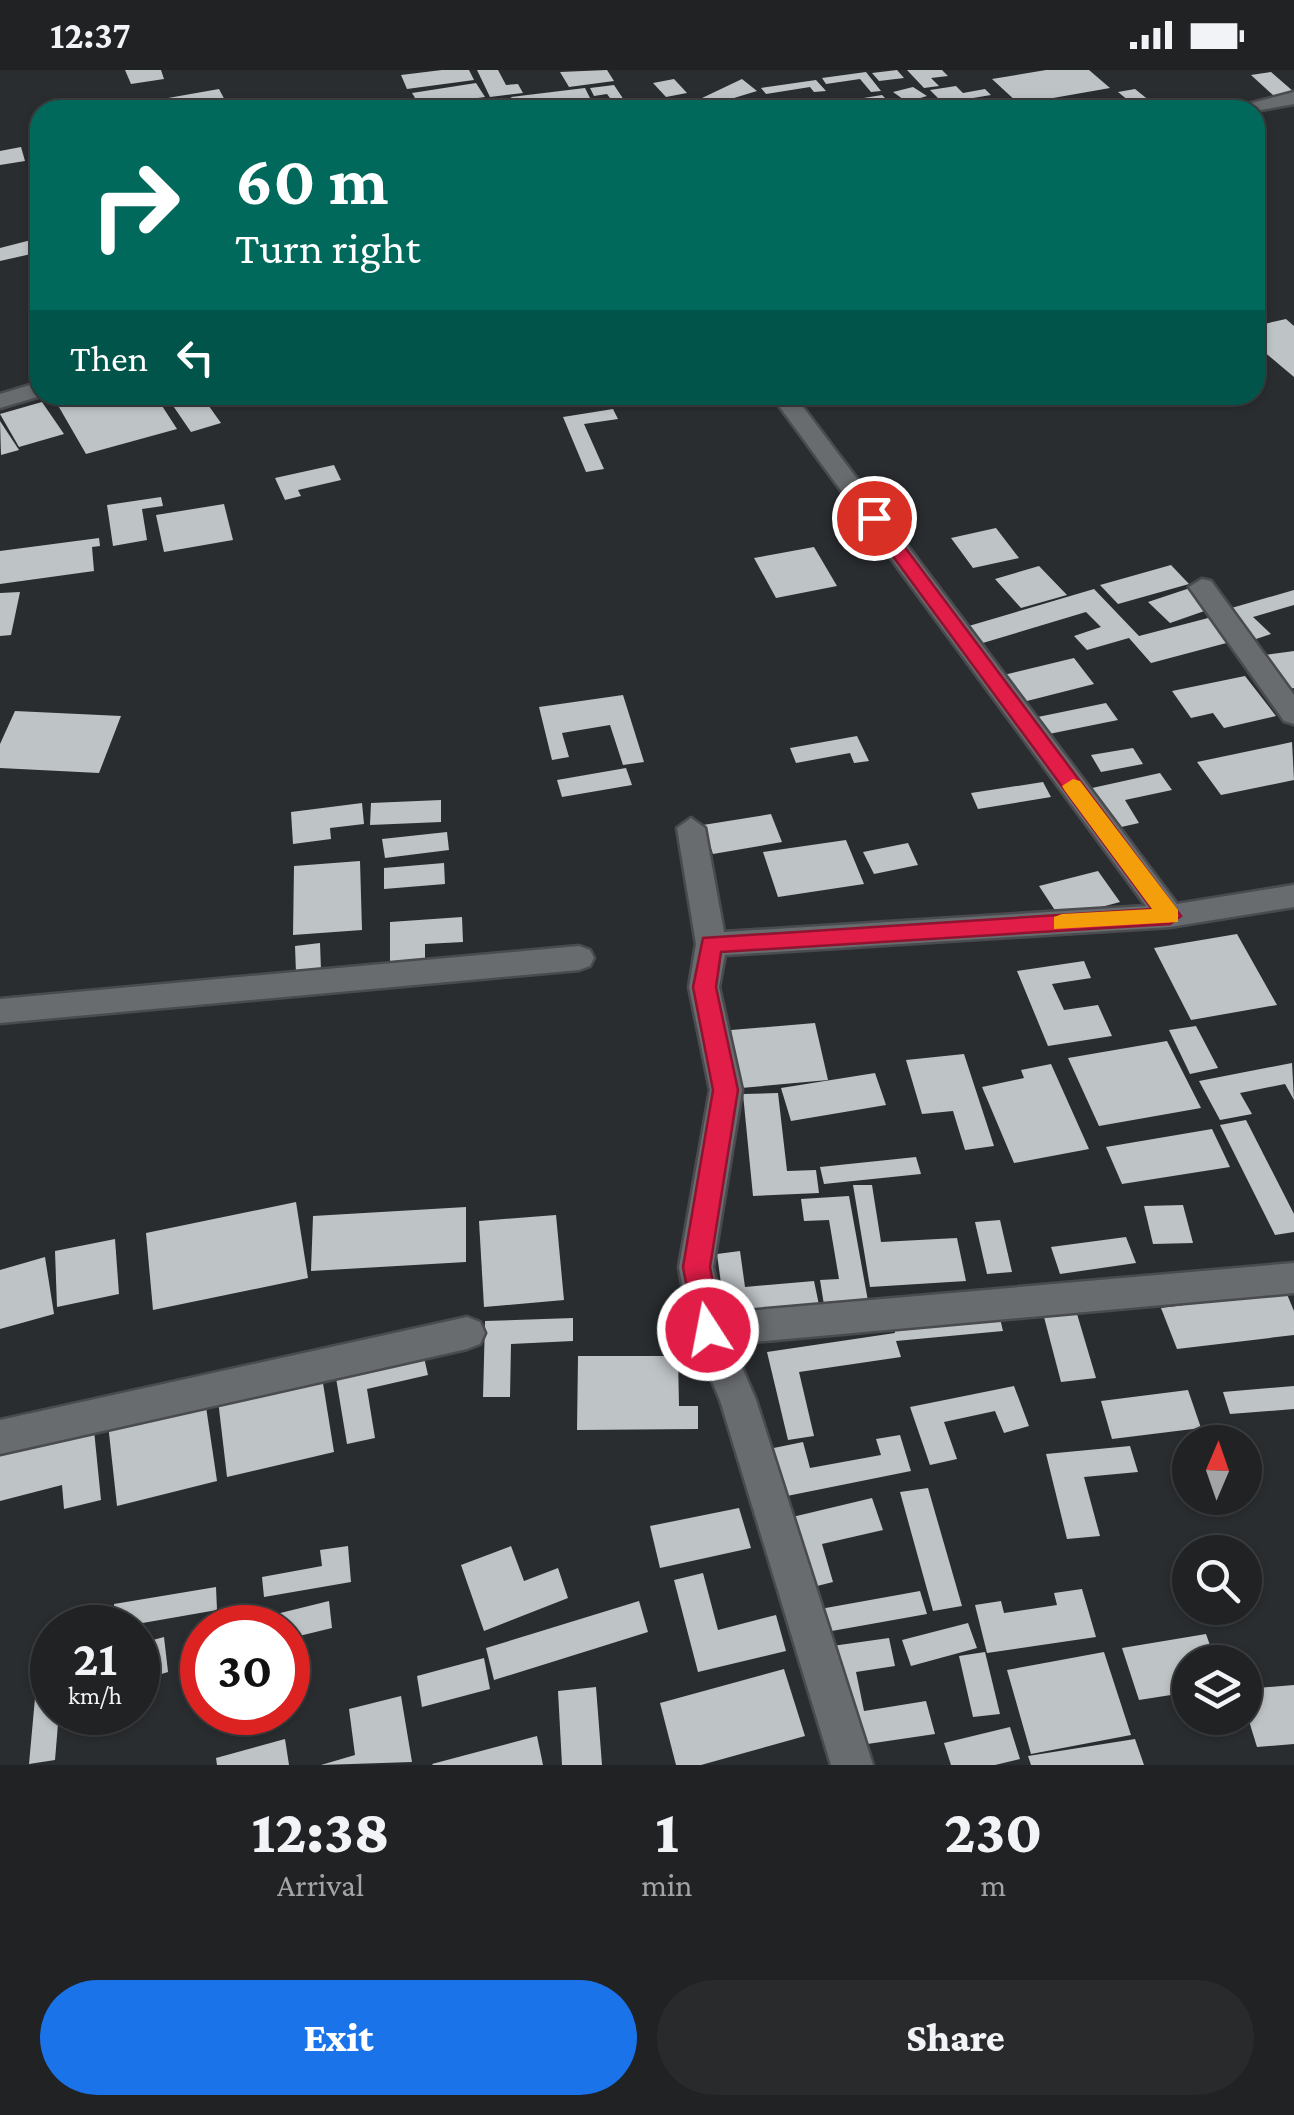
<!DOCTYPE html>
<html lang="en">
<head>
<meta charset="utf-8">
<style>
  body { margin:0; font-family:"Crimson Pro",serif; background:#282a2c; color:#f1f3f6; height:100vh; display:flex; flex-direction:column; font-size:38px; white-space:nowrap }
  * { box-sizing:border-box; margin:0 }
  p { font-size:32px; color:#a2a4a6 }
  .icon { flex:none; width:55px; height:55px; fill:none; stroke:currentColor; stroke-width:2; stroke-linecap:round; stroke-linejoin:round }
  .map { position:relative; height:1695px; overflow:hidden }
  .side { display:flex; flex-direction:column; background:#202224; flex:1 }
  .side>* { flex:none }
  .banner { position:absolute; left:30px; top:30px; width:1235px; height:305px; border-radius:30px; box-shadow:0 2px 8px #0004,0 0 0 2px #3d3f41; background:#00695c; color:#fff; overflow:hidden }
  .needle { width:65px; rotate:2deg }
  .tools { position:absolute; left:1172px; top:1355px; display:grid; gap:20px }
  .tools a { display:grid; place-items:center; width:90px; height:90px; border-radius:50%; background:#202224; box-shadow:0 2px 8px #0004,0 0 0 2px #3d3f41; font-size:50px }
  .speed { position:absolute; left:30px; top:1535px; display:flex; gap:20px; font-size:50px; font-weight:700; text-align:center }
  .speed>* { display:grid; place-content:center; width:130px; height:130px; border-radius:50%; background:#202224; box-shadow:0 2px 8px #0004,0 0 0 2px #3d3f41; line-height:1 }
  .speed small { font-size:25px; font-weight:400 }
  .speed .limit { border:15px solid #d22; background:#fff; color:#111 }
  .pin { position:absolute; display:grid; place-items:center; width:85px; height:85px; color:#fff; margin:-42px; border:5px solid #fff; border-radius:50%; box-shadow:0 2px 10px #0007 }
  .me { position:absolute; width:110px; margin:-55px; rotate:349deg; stroke-linejoin:round; filter:drop-shadow(0 0 8px #0008) }
  .turn { display:flex; align-items:center; gap:35px; height:210px; padding:0 40px; font-size:45px }
  .turn .icon { width:130px; height:130px; stroke-width:2.5 }
  .turn b { display:block; font-size:70px; line-height:85px }
  .then { display:flex; align-items:center; height:95px; padding:0 40px; background:#0003; gap:20px; font-size:38px }
  .eta { display:flex; justify-content:space-evenly; align-items:center; height:170px; text-align:center }
  .eta b { font-size:60px; font-weight:800; line-height:70px }
  .action { display:flex; gap:20px; margin-top:auto; padding:20px 40px }
  .action a { flex:1; height:115px; border-radius:60px; background:#1a73e8; color:#fff; font-size:40px; font-weight:800; line-height:115px; text-align:center }
  .action a+a { background:#282a2c; color:#f1f3f6 }
  .status { display:flex; justify-content:space-between; align-items:center; height:70px; padding:0 50px; background:#202224; direction:ltr }
  .status svg { height:28px; fill:currentColor }
  .map>svg:first-child { display:block }
</style>
</head>
<body>
<div class="status"><b>12:37</b><svg viewBox="0 0 49 12"><path d="M0 12V9h3v3zM5 12V6h3v6zM10 12V3h3v9zM15 12V0h3v12zM26 1h20v11H26zM47 4h2v5h-2z"/></svg></div>
<div class="map">
<svg width="1294" height="1695" viewBox="0 0 1294 1695">
  <rect width="100%" height="100%" fill="#2a2d30"/>
  <!-- building -->
  <g fill="#bec3c6">
    <polygon points="125,0 161,0 164,9 131,14"/>
    <polygon points="442,0 469,0 474,10 407,19 401,5"/>
    <polygon points="477,0 498,0 506,15 518,14 523,23 490,27"/>
    <polygon points="607,0 614,11 569,17 560,2"/>
    <polygon points="897,0 904,8 879,11 872,3"/>
    <polygon points="907,0 942,0 948,6 931,8 939,16 924,18"/>
    <polygon points="1046,0 1089,0 1110,18 1019,34 992,9"/>
    <polygon points="866,2 881,21 871,22 860,9 826,14 822,8"/>
    <polygon points="1271,2 1294,22 1294,23 1274,26 1251,5"/>
    <polygon points="674,9 687,23 666,27 653,13"/>
    <polygon points="742,9 757,21 734,28 744,37 718,40 702,28"/>
    <polygon points="816,10 826,21 814,22 810,17 766,24 761,18"/>
    <polygon points="476,13 485,27 420,36 412,23"/>
    <polygon points="614,15 626,33 615,35 607,24 594,26 590,18"/>
    <polygon points="956,16 963,23 985,19 991,25 943,33 930,20"/>
    <polygon points="913,17 927,26 907,32 893,22"/>
    <polygon points="585,18 590,28 516,36 511,27"/>
    <polygon points="219,19 228,36 137,40 134,34"/>
    <polygon points="1135,19 1161,40 1140,40 1118,22"/>
    <polygon points="882,25 892,35 832,40 827,34"/>
    <polygon points="675,30 687,40 642,40 642,39"/>
    <polygon points="931,30 942,40 911,40 906,35"/>
    <polygon points="21,77 25,91 0,95 0,81"/>
    <polygon points="35,169 40,182 0,191 0,178"/>
    <polygon points="1286,249 1294,256 1294,307 1255,274 1255,256"/>
    <polygon points="52,325 155,325 177,359 86,384"/>
    <polygon points="201,325 221,353 191,362 167,327"/>
    <polygon points="42,332 64,364 19,377 0,344"/>
    <polygon points="613,339 618,349 584,354 604,399 586,402 563,347"/>
    <polygon points="0,351 19,380 1,385"/>
    <polygon points="334,395 341,410 298,420 301,426 285,430 275,408"/>
    <polygon points="161,427 163,436 142,439 147,470 113,476 107,435"/>
    <polygon points="224,434 233,470 164,482 156,445"/>
    <polygon points="996,458 1019,488 973,498 951,468"/>
    <polygon points="99,468 100,476 92,477 94,501 0,514 0,481"/>
    <polygon points="814,477 837,516 776,528 754,488"/>
    <polygon points="1171,495 1189,514 1118,534 1100,515"/>
    <polygon points="1039,496 1067,525 1021,538 995,509"/>
    <polygon points="1190,518 1213,538 1170,553 1148,532"/>
    <polygon points="1094,519 1139,566 1212,547 1234,571 1151,593 1129,568 1087,580 1074,566 1101,557 1086,542 976,575 962,558"/>
    <polygon points="1294,520 1294,535 1253,547 1271,564 1256,569 1228,539"/>
    <polygon points="20,522 11,565 0,566 0,523"/>
    <polygon points="1294,581 1294,618 1288,619 1265,585"/>
    <polygon points="1074,588 1094,614 1019,633 1000,606"/>
    <polygon points="1245,606 1276,646 1224,658 1213,643 1191,648 1172,621"/>
    <polygon points="623,625 644,692 623,695 610,655 562,663 569,687 552,690 539,637"/>
    <polygon points="1106,633 1118,650 1039,666 1028,649"/>
    <polygon points="15,641 121,646 99,703 0,698 0,674"/>
    <polygon points="857,666 869,691 854,693 850,683 796,693 790,678"/>
    <polygon points="1292,672 1294,710 1221,725 1197,692"/>
    <polygon points="1133,678 1143,694 1101,702 1091,685"/>
    <polygon points="626,698 632,715 562,727 557,710"/>
    <polygon points="1160,703 1172,720 1125,730 1139,753 1108,760 1083,720"/>
    <polygon points="1043,712 1051,727 978,739 971,723"/>
    <polygon points="441,730 441,752 370,755 371,733"/>
    <polygon points="362,733 364,754 330,758 331,769 293,774 291,742"/>
    <polygon points="771,744 782,772 713,784 703,755"/>
    <polygon points="447,762 449,780 385,788 382,769"/>
    <polygon points="846,770 864,814 778,827 763,782"/>
    <polygon points="908,773 918,795 874,804 863,782"/>
    <polygon points="360,791 362,860 293,865 294,796"/>
    <polygon points="444,793 445,814 384,819 384,798"/>
    <polygon points="1098,801 1120,832 1060,848 1039,816"/>
    <polygon points="462,847 463,872 425,874 425,900 390,903 390,852"/>
    <polygon points="1237,864 1277,935 1191,950 1154,878"/>
    <polygon points="320,873 321,900 296,903 295,876"/>
    <polygon points="1084,891 1091,908 1052,914 1064,940 1098,935 1112,966 1048,976 1017,901"/>
    <polygon points="815,953 828,1010 741,1018 731,960"/>
    <polygon points="1196,956 1218,998 1190,1004 1169,960"/>
    <polygon points="1167,971 1201,1038 1099,1056 1068,988"/>
    <polygon points="964,984 994,1076 965,1080 953,1041 922,1044 906,990"/>
    <polygon points="1292,993 1294,1030 1285,1014 1240,1023 1252,1044 1220,1050 1199,1011"/>
    <polygon points="1051,994 1089,1079 1014,1093 982,1017 1024,1008 1021,1000"/>
    <polygon points="875,1003 886,1035 791,1051 781,1018"/>
    <polygon points="778,1023 787,1101 816,1100 819,1123 753,1126 743,1024"/>
    <polygon points="1246,1050 1294,1144 1294,1162 1275,1165 1220,1055"/>
    <polygon points="1212,1059 1230,1097 1122,1114 1106,1077"/>
    <polygon points="916,1087 921,1104 824,1114 820,1097"/>
    <polygon points="853,1115 872,1115 881,1172 957,1168 966,1211 870,1217"/>
    <polygon points="849,1126 868,1231 824,1235 820,1210 839,1209 829,1150 804,1151 801,1129"/>
    <polygon points="296,1132 308,1208 153,1240 146,1163"/>
    <polygon points="1183,1135 1193,1173 1153,1174 1144,1136"/>
    <polygon points="466,1137 466,1192 311,1201 313,1146"/>
    <polygon points="556,1145 564,1230 484,1237 479,1151"/>
    <polygon points="1000,1150 1012,1202 987,1204 975,1152"/>
    <polygon points="1126,1167 1136,1193 1060,1204 1051,1177"/>
    <polygon points="115,1169 119,1224 57,1237 55,1181"/>
    <polygon points="740,1181 745,1217 814,1211 819,1235 725,1243 717,1184"/>
    <polygon points="45,1187 54,1244 0,1259 0,1200"/>
    <polygon points="1286,1222 1294,1241 1294,1265 1177,1279 1161,1238"/>
    <polygon points="998,1240 1003,1261 896,1271 901,1287 799,1302 814,1366 788,1370 767,1282 895,1263 892,1249"/>
    <polygon points="1077,1244 1096,1308 1061,1312 1044,1247"/>
    <polygon points="573,1248 573,1271 511,1274 510,1327 483,1327 485,1251"/>
    <polygon points="423,1283 428,1305 367,1319 375,1368 347,1374 335,1302"/>
    <polygon points="578,1286 678,1286 679,1336 698,1336 698,1359 577,1360"/>
    <polygon points="322,1307 334,1382 227,1407 218,1330"/>
    <polygon points="1014,1316 1029,1356 1004,1363 995,1341 944,1352 957,1389 930,1395 910,1337"/>
    <polygon points="1294,1316 1294,1339 1230,1344 1223,1322"/>
    <polygon points="1188,1320 1201,1358 1112,1369 1101,1331"/>
    <polygon points="205,1330 217,1411 117,1436 108,1354"/>
    <polygon points="94,1360 101,1430 64,1439 62,1415 0,1431 0,1383"/>
    <polygon points="900,1365 911,1401 777,1428 764,1380 803,1372 810,1398 881,1385 876,1369"/>
    <polygon points="1130,1376 1138,1402 1084,1407 1100,1466 1067,1469 1046,1384"/>
    <polygon points="928,1418 962,1536 933,1541 900,1422"/>
    <polygon points="872,1428 883,1460 822,1474 833,1512 805,1519 784,1449"/>
    <polygon points="739,1438 751,1478 660,1498 650,1456"/>
    <polygon points="348,1476 351,1512 264,1527 262,1507 322,1496 320,1480"/>
    <polygon points="511,1476 524,1511 558,1498 568,1528 484,1561 461,1495"/>
    <polygon points="703,1503 718,1560 776,1545 786,1581 698,1602 674,1510"/>
    <polygon points="216,1517 217,1540 114,1558 114,1534"/>
    <polygon points="1082,1519 1096,1567 987,1583 975,1535 1001,1531 1004,1543 1057,1535 1054,1523"/>
    <polygon points="920,1521 927,1544 815,1564 809,1541"/>
    <polygon points="329,1531 332,1558 295,1567 297,1587 288,1589 288,1558 219,1558"/>
    <polygon points="639,1531 648,1562 494,1610 486,1578"/>
    <polygon points="968,1553 977,1578 911,1596 902,1570"/>
    <polygon points="202,1560 202,1596 195,1598 192,1562"/>
    <polygon points="1206,1564 1216,1592 1190,1592 1190,1622 1139,1630 1122,1578"/>
    <polygon points="164,1567 168,1602 138,1611 138,1574"/>
    <polygon points="889,1568 895,1596 856,1602 864,1641 926,1631 935,1664 847,1677 825,1577"/>
    <polygon points="985,1582 1000,1644 973,1647 959,1586"/>
    <polygon points="1104,1582 1131,1665 1031,1684 1007,1600"/>
    <polygon points="484,1588 490,1619 422,1637 417,1606"/>
    <polygon points="52,1593 52,1642 59,1642 55,1690 29,1694 38,1595"/>
    <polygon points="784,1599 805,1666 701,1695 676,1695 660,1633"/>
    <polygon points="1294,1615 1294,1674 1257,1677 1245,1638 1245,1619"/>
    <polygon points="596,1617 602,1695 562,1695 558,1621"/>
    <polygon points="401,1626 412,1692 321,1695 355,1685 349,1639"/>
    <polygon points="1010,1657 1020,1689 995,1695 951,1695 944,1673"/>
    <polygon points="537,1666 543,1695 433,1695 432,1694"/>
    <polygon points="285,1669 289,1695 217,1695 216,1688"/>
    <polygon points="1135,1669 1144,1695 1031,1695 1028,1686"/>
  </g>
  <g fill="none" stroke-linecap="round" stroke-linejoin="round">
    <!-- minor casing -->
    <g stroke="#494b4e" stroke-width="5">
      <g id="minor">
        <polygon points="1294,22 1294,34 1255,41 1225,40"/>
        <polygon points="40,312 40,325 44,325 0,338 0,324"/>
        <polygon points="771,325 794,325 1177,834 1294,815 1294,837 1170,857 725,885 719,917 742,1020 713,1197 723,1243 1294,1193 1294,1223 732,1274 756,1330 873,1695 831,1695 720,1330 690,1260 679,1197 710,1020 689,917 696,874 677,758 691,748 705,758 724,862 1146,836"/>
        <polygon points="1202,509 1211,511 1294,625 1294,654 1284,651 1189,517"/>
        <polygon points="579,876 590,880 594,888 590,896 579,900 0,953 0,929"/>
        <polygon points="467,1247 480,1252 485,1263 480,1274 467,1279 0,1384 0,1350"/>
      </g>
    </g>
    <!-- minor -->
    <use href="#minor" fill="#696c6f" fill-rule="evenodd"/>
  </g>
  <!-- route -->
  <polygon fill="#e11d48" stroke="#92132f" stroke-width="2.5" points="874,442 880,444 1181,846 1170,854 721,882 716,917 738,1020 710,1197 722,1260 718,1268 708,1272 699,1268 695,1260 683,1197 713,1020 693,917 703,868 1152,839 867,451 867,444"/>
  <!-- slow -->
  <polygon fill="#f59e0b" points="1073,709 1080,711 1178,840 1178,852 1054,859 1054,847 1062,844 1152,839 1065,721 1062,716"/>
</svg>
<div class="tools">
<a><svg class="needle" viewBox="-14 -14 28 28"><path d="M0-13l5 13h-10z" fill="#e53935"/><path d="M0 13l5-13h-10z" fill="#a2a4a6"/></svg></a>
<a><svg class="icon" aria-label="search" viewBox="0 0 24 24"><circle cx="10" cy="10" r="6"/><path d="M15 15l6 6"/></svg></a>
<a><svg class="icon" aria-label="layers" viewBox="0 0 24 24"><path d="M12 4l9 5-9 5-9-5zM3 14l9 5 9-5"/></svg></a>
</div>
<div class="speed"><div>21<small>km/h</small></div><div class="limit">30</div></div>
<div class="pin" style="left:874px;top:448px;background:#d93025"><svg class="icon" aria-label="arrive" viewBox="0 0 24 24"><path d="M6 21V4h12l-3 4 3 4H6"/></svg></div>
<svg class="me" style="left:708px;top:1260px" viewBox="-20 -20 40 40"><circle r="17" fill="#e11d48" stroke="#fff" stroke-width="3"/><path d="M0-11L8 9 0 5-8 9z" fill="#fff"/></svg>
<div class="banner">
<div class="turn"><svg class="icon" aria-label="right" viewBox="0 0 24 24"><path d="M7 20v-9h11M14 6l5 5-5 5"/></svg><div><b>60 m</b>Turn right</div></div>
<div class="then">Then<svg class="icon" aria-label="left" viewBox="0 0 24 24"><path d="M17 20v-9H6M10 6l-5 5 5 5"/></svg></div>
</div>
</div>
<section class="side">
<div class="eta">
<div><b>12:38</b><p>Arrival</p></div>
<div><b>1</b><p>min</p></div>
<div><b>230</b><p>m</p></div>
</div>
<div class="action"><a>Exit</a><a>Share</a></div>
</section>
</body>
</html>
